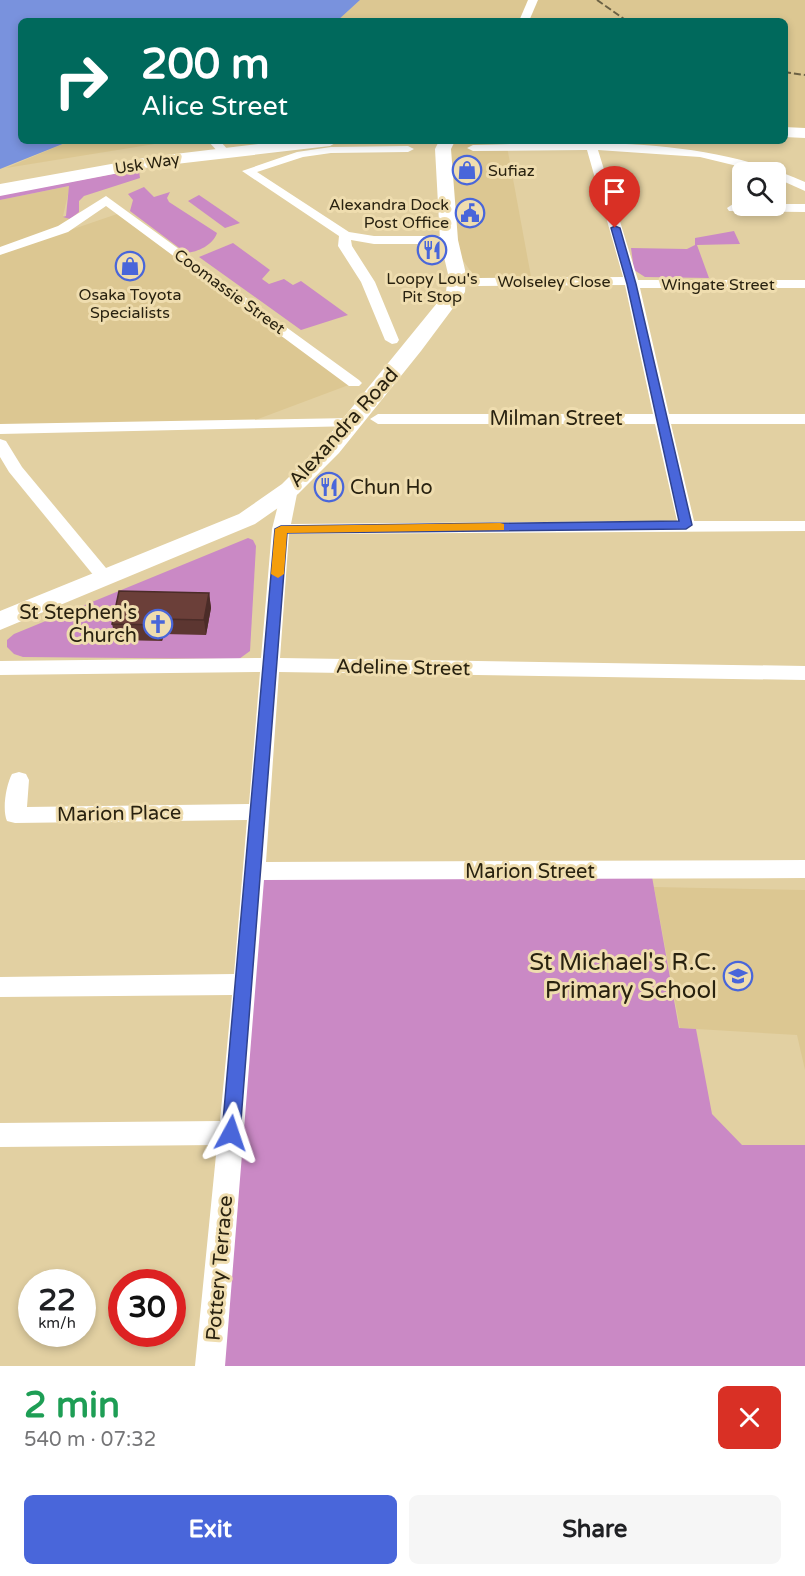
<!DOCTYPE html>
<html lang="en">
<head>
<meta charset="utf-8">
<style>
  body { margin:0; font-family:"Varela Round",sans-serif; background:#f6f6f6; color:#202124; height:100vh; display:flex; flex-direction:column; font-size:22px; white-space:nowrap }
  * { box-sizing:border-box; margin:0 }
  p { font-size:20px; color:#757577 }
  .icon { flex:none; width:33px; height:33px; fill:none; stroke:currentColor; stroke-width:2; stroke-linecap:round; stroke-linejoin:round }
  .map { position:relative; height:1366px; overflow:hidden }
  .details { display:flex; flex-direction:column; background:#fff; flex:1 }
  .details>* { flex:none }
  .hud { position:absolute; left:18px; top:18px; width:770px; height:126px; border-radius:9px; box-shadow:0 3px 9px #0003; background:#00695c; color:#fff; overflow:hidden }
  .tools { position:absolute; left:732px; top:162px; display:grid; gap:12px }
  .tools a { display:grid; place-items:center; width:54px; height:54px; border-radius:9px; background:#fff; box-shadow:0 3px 9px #0003; font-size:30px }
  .speed { position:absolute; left:18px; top:1269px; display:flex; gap:12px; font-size:30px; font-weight:700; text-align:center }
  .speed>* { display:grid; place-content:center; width:78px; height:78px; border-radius:50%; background:#fff; box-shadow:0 3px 9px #0003; line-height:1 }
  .speed small { font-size:15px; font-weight:400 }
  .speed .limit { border:9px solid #d22; background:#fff; color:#111 }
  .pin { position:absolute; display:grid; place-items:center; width:51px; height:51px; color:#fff; margin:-62px -26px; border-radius:50% 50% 50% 0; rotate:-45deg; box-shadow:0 0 6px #0007 }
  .pin .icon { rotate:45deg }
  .me { position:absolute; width:66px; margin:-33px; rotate:5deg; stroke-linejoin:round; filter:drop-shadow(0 0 4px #0008) }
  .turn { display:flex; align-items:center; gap:21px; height:126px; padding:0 24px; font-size:27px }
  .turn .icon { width:78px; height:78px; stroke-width:2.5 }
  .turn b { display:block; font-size:42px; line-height:51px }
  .round { display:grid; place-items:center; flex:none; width:63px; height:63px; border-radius:9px; background:#f6f6f6 }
  .head { display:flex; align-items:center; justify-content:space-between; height:102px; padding:0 24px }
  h1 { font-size:36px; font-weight:700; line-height:45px; color:#1e9e55 }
  .button { display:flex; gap:12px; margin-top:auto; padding:12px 24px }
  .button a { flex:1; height:69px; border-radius:9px; background:#4966da; color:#fff; font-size:24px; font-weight:700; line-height:69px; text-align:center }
  .button a+a { background:#f6f6f6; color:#202124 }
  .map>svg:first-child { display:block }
</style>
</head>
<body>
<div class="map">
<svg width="805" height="1366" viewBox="0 0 805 1366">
  <rect width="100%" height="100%" fill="#e2d0a2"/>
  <!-- built -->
  <g fill="#dcc792">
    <polygon points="360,0 805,0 805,133 785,132 784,21 337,21"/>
    <polygon points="70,141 173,141 6,168"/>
    <polygon points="447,141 506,141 532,282 478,282 449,240"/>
    <polygon points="70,186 63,216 70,219 59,227 0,248 0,200"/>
    <polygon points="123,212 354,383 247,423 0,429 0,254"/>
    <polygon points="654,887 805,890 805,1070 797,1035 680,1028"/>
  </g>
  <!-- green -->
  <g fill="#ca89c5">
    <polygon points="145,168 146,170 139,171 140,178 84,196 79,201 79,212 70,219 63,217 66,216 69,186 0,200 0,195"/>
    <path d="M144 187 154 197 170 192 167 198 169 202 217 233C213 245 198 252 186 253L130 211 133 200 128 194Z"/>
    <polygon points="199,195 240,223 225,228 188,201"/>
    <polygon points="734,231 740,244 697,245 709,278 645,277 634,270 631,248 687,249 695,245 695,238"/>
    <polygon points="233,243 270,270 262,279 269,284 284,279 293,285 301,281 348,315 301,330 199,257"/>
    <polygon points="248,538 253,540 256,546 250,651 239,659 23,657 14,654 7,647 7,640 14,634"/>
    <polygon points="254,871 651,871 679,1028 696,1029 712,1114 742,1145 805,1145 805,1366 210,1366"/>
  </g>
  <!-- water -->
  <polygon fill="#7992dd" points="0,0 360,0 337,21 21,21 21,141 70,141 0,169"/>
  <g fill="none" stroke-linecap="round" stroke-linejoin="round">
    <!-- street -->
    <g fill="#fff" fill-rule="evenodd">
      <polygon points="528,0 538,0 529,21 519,21"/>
      <polygon points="208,141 220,141 230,152 220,154"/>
      <path d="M548 143C637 142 723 146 805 182V191L776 178V172H762L700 157 598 150 638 280H805V288H640L669 414H805V424H671L694 521H805V531L289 534 280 658 805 666V680L279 672 266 862 805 860V878L264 880 225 1366H195L217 1145 0 1147V1123L220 1121 232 995 0 997V977L234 974 247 820 15 823 7 821C2 810 6 785 12 774L19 772 26 774 29 780 27 807 249 804 260 672 0 675V661L261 658 272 529 282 489 290 484 298 489 291 524 677 521 655 424H378L370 419 378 414H653L625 285 478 286 471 282 478 278 623 277 587 150 473 151 467 148 473 145Z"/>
      <polygon points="331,147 408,146 414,149 408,152 331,153 303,157 257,172 349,232 374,236 449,236 455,240 449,244 374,244 351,240 352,246 375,282 399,340 397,343 392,344 385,340 361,282 338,246 339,236 242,171 297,152"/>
      <polygon points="106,196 359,380 362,383 359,386 349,386 106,206 68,232 0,255 0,247 58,226"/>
      <polygon points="733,204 805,204 805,212 729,211 727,208"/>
      <polygon points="351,418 357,420 359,423 357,426 0,434 0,424"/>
      <polygon points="0,439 6,441 22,467 111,574 114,578 111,582 99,582 9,472 0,457"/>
    </g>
    <!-- secondary -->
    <polygon fill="#fff" fill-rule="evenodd" points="439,141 455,141 451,149 458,240 466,274 465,292 421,351 339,453 298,494 255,524 0,630 0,611 239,514 282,484 323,443 446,292 448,274 440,240 435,149"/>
    <!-- primary -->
    <g fill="#fff" fill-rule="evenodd">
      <polygon points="784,127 805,128 805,138 784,137"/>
      <polygon points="284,141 339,141 330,146 150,167 0,196 0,184 150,157"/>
    </g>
    <!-- rail -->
    <g stroke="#6b6144" stroke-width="2" stroke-dasharray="7 3" stroke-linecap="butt">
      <polyline points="597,0 627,21"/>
      <polyline points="784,72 805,75"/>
    </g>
  </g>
  <!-- wall -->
  <polygon fill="#5c3631" points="209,593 211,608 206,635 164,634 162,641 116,640 112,624"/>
  <!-- shaded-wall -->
  <g fill="#4b2c28">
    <polygon points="209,593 211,608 206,635 204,620"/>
    <polygon points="161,619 164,634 162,641 160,625"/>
  </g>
  <!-- building -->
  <polygon fill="#6b3f39" stroke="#4b2c28" stroke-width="1.5" points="119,591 209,593 204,620 161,619 160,625 112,624"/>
  <!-- route -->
  <polygon fill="#4966da" stroke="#2f428e" stroke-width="1.5" points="615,226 620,228 636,284 692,525 686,529 287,533 240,1133 238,1139 231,1142 225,1139 222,1133 275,529 281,526 679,521 627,284 611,228"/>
  <!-- slow -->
  <polygon fill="#f59e0b" points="500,523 504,524 504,530 287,533 284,574 278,578 271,574 275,529 281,526"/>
  <!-- icons -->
  <defs>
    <g id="shop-ring" transform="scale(1.5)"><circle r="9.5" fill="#efddaf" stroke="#4966da" stroke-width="1.5"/><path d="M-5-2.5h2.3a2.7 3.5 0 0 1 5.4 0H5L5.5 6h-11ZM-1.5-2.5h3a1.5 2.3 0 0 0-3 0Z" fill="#4966da"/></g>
    <g id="civic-ring" transform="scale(1.5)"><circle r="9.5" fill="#efddaf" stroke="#4966da" stroke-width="1.5"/><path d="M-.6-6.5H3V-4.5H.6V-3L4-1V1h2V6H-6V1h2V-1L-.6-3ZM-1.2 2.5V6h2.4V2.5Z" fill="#4966da"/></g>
    <g id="restaurant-ring" transform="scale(1.5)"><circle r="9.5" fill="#efddaf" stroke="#4966da" stroke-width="1.5"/><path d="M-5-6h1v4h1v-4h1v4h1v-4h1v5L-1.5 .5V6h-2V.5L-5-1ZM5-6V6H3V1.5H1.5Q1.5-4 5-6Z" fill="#4966da"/></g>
    <g id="church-ring" transform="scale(1.5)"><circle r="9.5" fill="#efddaf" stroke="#4966da" stroke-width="1.5"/><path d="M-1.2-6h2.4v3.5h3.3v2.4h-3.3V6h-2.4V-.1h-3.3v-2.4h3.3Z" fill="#4966da"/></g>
    <g id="school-ring" transform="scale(1.5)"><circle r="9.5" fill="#efddaf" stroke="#4966da" stroke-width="1.5"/><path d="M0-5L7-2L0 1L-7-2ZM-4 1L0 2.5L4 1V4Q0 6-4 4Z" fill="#4966da"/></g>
  </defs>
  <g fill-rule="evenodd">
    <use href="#shop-ring" x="467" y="170"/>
    <use href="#civic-ring" x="470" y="213"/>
    <use href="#restaurant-ring" x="432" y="250"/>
    <use href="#shop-ring" x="130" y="266"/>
    <use href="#restaurant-ring" x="329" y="487"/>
    <use href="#church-ring" x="158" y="624"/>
    <use href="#school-ring" x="738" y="976"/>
  </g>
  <g text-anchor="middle" stroke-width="6" stroke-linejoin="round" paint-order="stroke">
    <!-- far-street labels -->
    <g font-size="16" fill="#292210" stroke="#efddaf">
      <text transform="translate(147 163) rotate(-9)" y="6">Usk Way</text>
      <text x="554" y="287">Wolseley Close</text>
      <text x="718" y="290">Wingate Street</text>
      <text transform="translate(230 291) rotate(36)" y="6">Coomassie Street</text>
    </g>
    <!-- far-poi labels -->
    <g font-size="16" fill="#292210" stroke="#efddaf">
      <text x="488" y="176" text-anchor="start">Sufiaz</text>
      <text x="449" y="210" text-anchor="end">Alexandra Dock<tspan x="449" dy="18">Post Office</tspan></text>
      <text x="432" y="284">Loopy Lou's<tspan x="432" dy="18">Pit Stop</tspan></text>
      <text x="130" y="300">Osaka Toyota<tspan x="130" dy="18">Specialists</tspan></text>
    </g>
    <!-- street labels -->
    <g font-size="20" fill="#292210" stroke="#efddaf">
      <text x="556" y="425">Milman Street</text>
      <text transform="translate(343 427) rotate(-48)" y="7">Alexandra Road</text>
      <text transform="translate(403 667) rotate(1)" y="7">Adeline Street</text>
      <text transform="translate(119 813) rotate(-1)" y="7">Marion Place</text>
      <text x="530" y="878">Marion Street</text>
      <text transform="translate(219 1268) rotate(-85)" y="7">Pottery Terrace</text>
    </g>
    <!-- poi labels -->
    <g font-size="20" fill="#292210" stroke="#efddaf" text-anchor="start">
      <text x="350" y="494">Chun Ho</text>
      <text x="137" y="619" text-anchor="end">St Stephen's<tspan x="137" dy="23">Church</tspan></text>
    </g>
    <!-- near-poi labels -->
    <g font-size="24" fill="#292210" stroke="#efddaf" text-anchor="end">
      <text x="717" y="970">St Michael's R.C.<tspan x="717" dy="28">Primary School</tspan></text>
    </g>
  </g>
</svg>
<div class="tools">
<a><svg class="icon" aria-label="search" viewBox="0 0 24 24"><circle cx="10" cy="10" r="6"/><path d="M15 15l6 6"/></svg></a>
</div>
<div class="speed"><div>22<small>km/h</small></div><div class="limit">30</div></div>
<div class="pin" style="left:615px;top:228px;background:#d93025"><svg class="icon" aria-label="arrive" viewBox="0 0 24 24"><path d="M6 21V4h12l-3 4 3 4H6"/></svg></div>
<svg class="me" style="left:231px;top:1133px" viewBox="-20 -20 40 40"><path d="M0-17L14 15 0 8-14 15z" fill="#4966da" stroke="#fff" stroke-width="4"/></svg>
<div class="hud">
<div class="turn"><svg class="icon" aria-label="right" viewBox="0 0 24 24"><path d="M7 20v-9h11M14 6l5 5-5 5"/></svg><div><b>200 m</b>Alice Street</div></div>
</div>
</div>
<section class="details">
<div class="head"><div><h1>2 min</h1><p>540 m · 07:32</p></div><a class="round" style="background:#d93025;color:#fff"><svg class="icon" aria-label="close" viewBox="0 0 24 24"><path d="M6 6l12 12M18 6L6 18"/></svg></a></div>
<div class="button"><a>Exit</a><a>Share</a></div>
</section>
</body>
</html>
